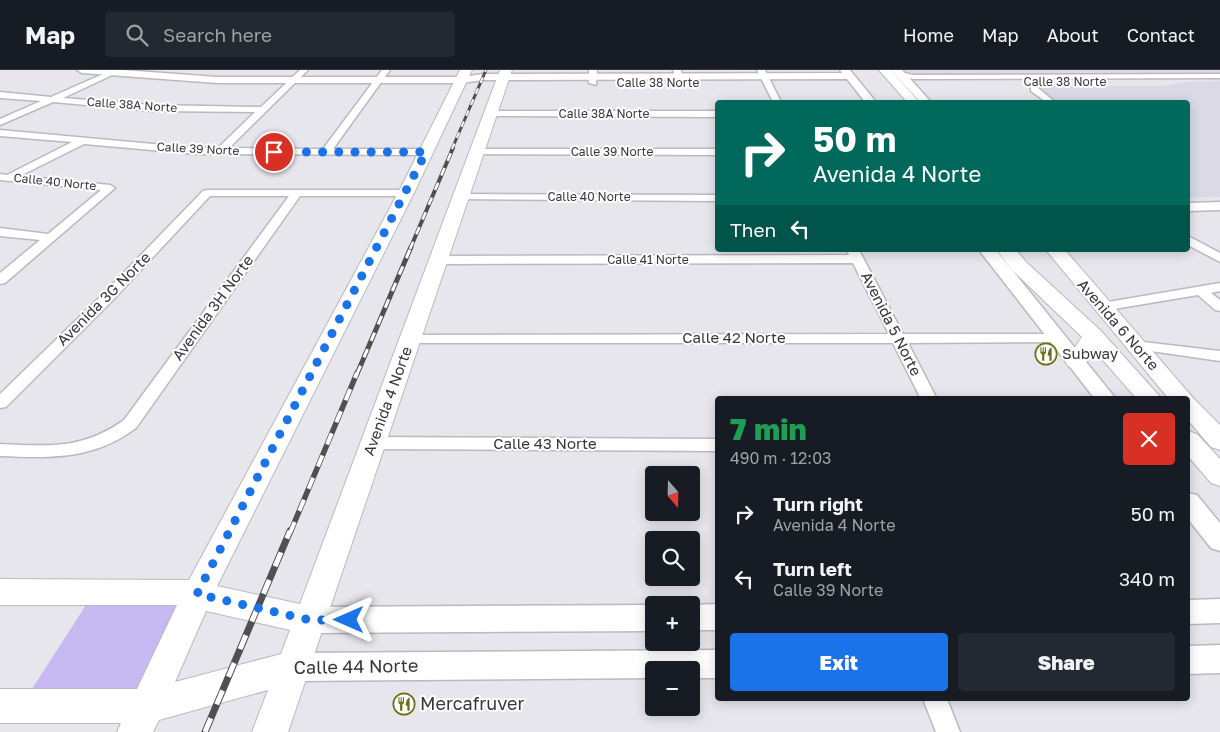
<!DOCTYPE html>
<html lang="en">
<head>
<meta charset="utf-8">
<style>
  body { margin:0; font-family:"Golos Text",sans-serif; background:#242831; color:#f1f3f6; height:100vh; display:flex; flex-direction:column; font-size:19px; white-space:nowrap }
  * { box-sizing:border-box; margin:0 }
  p { font-size:16px; color:#9ea1a6 }
  .icon { flex:none; width:28px; height:28px; fill:none; stroke:currentColor; stroke-width:2; stroke-linecap:round; stroke-linejoin:round }
  .map { position:relative; flex:1; overflow:hidden }
  .panel { position:absolute; left:715px; top:326px; width:475px; height:305px; display:flex; flex-direction:column; background:#171b24; border-radius:5px; box-shadow:0 2px 12px #0003 }
  .panel>* { flex:none }
  .top-card { position:absolute; left:715px; top:30px; width:475px; height:152px; border-radius:5px; box-shadow:0 2px 12px #0003; background:#00695c; color:#fff; overflow:hidden }
  .needle { width:32px; rotate:160deg }
  .fabs { position:absolute; left:645px; top:396px; display:grid; gap:10px }
  .fabs a { display:grid; place-items:center; width:55px; height:55px; border-radius:5px; background:#171b24; box-shadow:0 2px 12px #0003; font-size:25px }
  .pin { position:absolute; display:grid; place-items:center; width:42px; height:42px; color:#fff; margin:-21px; border:2px solid #fff; border-radius:50%; box-shadow:0 1px 5px #0007 }
  .me { position:absolute; width:55px; margin:-28px; rotate:270deg; stroke-linejoin:round; filter:drop-shadow(0 0 4px #0008) }
  .turn { display:flex; align-items:center; gap:18px; height:105px; padding:0 15px; font-size:22px }
  .turn .icon { width:65px; height:65px; stroke-width:2.5 }
  .turn b { display:block; font-size:35px; line-height:42px }
  .then { display:flex; align-items:center; height:48px; padding:0 15px; background:#0003; gap:10px; font-size:19px }
  .round { display:grid; place-items:center; flex:none; width:52px; height:52px; border-radius:5px; background:#242831 }
  .headline { display:flex; align-items:center; justify-content:space-between; height:85px; padding:0 15px }
  h1 { font-size:30px; font-weight:800; line-height:38px; color:#1e9e55 }
  .primary-button { display:flex; gap:10px; margin-top:auto; padding:10px 15px }
  .primary-button a { flex:1; height:58px; border-radius:5px; background:#1a73e8; color:#fff; font-size:20px; font-weight:800; line-height:58px; text-align:center }
  .primary-button a+a { background:#242831; color:#f1f3f6 }
  ul { padding:0; list-style:none }
  li { display:flex; align-items:center; gap:15px; height:65px; padding:0 15px }
  li div { flex:1 }
  li b { display:block; font-size:19px }
  li em { font-style:normal }
  header { display:flex; align-items:center; gap:30px; box-sizing:border-box; height:70px; padding:0 25px; background:#171b24; border-bottom:1px solid #363941 }
  header strong { font-size:24px }
  nav { display:flex; gap:28px; margin-inline-start:auto; font-size:18px }
  .search { width:350px; height:45px; background:#242831; display:flex; align-items:center; gap:12px; box-sizing:border-box; padding:0 18px; border-radius:5px; color:#9ea1a6; font-size:19px }
  .map>svg:first-child { display:block }
</style>
</head>
<body>
<header>
<strong>Map</strong>
<div class="search"><svg class="icon" aria-label="search" viewBox="0 0 24 24"><circle cx="10" cy="10" r="6"/><path d="M15 15l6 6"/></svg>Search here</div>
<nav><a>Home</a><a>Map</a><a>About</a><a>Contact</a></nav>
</header>
<div class="map">
<svg width="1220" height="662" viewBox="0 0 1220 662">
  <rect width="100%" height="100%" fill="#e7e6ed"/>
  <!-- built -->
  <g fill="#dcd9e7">
    <polygon points="896,0 1220,0 1220,6 913,7"/>
    <polygon points="1220,11 1220,127 1188,128 1188,32 1051,32 1024,12 1060,12 1082,16 1164,16 1187,12"/>
  </g>
  <!-- green -->
  <polygon fill="#c7baf3" points="95,521 183,522 148,636 21,636"/>
  <g fill="none" stroke-linecap="round" stroke-linejoin="round">
    <!-- minor casing -->
    <g stroke="#bab9bf" stroke-width="3">
      <g id="minor">
        <polygon points="112,0 123,0 63,28 153,35 261,37 300,0 308,0 229,78 323,79 382,0 390,0 333,79 426,79 431,82 426,85 197,84 84,74 20,106 110,115 115,118 5,213 0,214 0,203 40,170 0,166 0,158 48,164 101,120 0,110 0,104 7,105 72,72 0,66 0,60 197,78 218,78 255,42 153,41 53,32 0,55 0,49 41,31 0,28 0,22 51,27"/>
        <polygon points="589,0 597,0 596,15 589,13"/>
        <polygon points="673,0 681,0 684,15 678,15"/>
        <polygon points="757,0 765,0 781,32 773,32"/>
        <polygon points="896,1 913,5 1220,4 1220,8 913,9 896,5"/>
        <polygon points="1031,17 1037,17 1055,32 1046,32 1031,21"/>
        <polygon points="490,41 718,41 718,47 487,46 486,44"/>
        <polygon points="476,79 718,79 718,85 473,84 471,82"/>
        <path d="M207 120H406L411 123 406 126H300L136 358C93 390 51 388 0 386V374C49 376 82 380 124 350L289 126H210L112 231 6 337 0 338V324L102 225 203 121Z"/>
        <polygon points="461,124 718,125 718,131 457,129 456,127"/>
        <polygon points="1188,166 1220,183 1220,192 1188,175"/>
        <polygon points="847,180 859,180 903,264 1058,264 1063,265 1065,268 1063,271 1058,272 908,273 937,329 921,329 893,273 411,273 406,272 404,269 406,266 411,265 889,264 853,193 438,194 432,190 438,186 849,185"/>
        <polygon points="1220,213 1220,221 1211,223 1220,230 1220,241 1215,240 1198,225 1102,241 1095,237 1102,233"/>
        <polygon points="1135,271 1220,281 1220,291 1130,278 1128,275 1130,272"/>
        <polygon points="372,367 718,369 718,381 372,379 366,377 363,373 366,369"/>
        <polygon points="923,629 947,629 960,662 936,662"/>
      </g>
    </g>
    <!-- tertiary casing -->
    <g stroke="#bab9bf" stroke-width="3">
      <g id="tertiary">
        <polygon points="77,0 123,0 217,7 462,7 483,4 842,3 840,0 850,0 876,32 865,32 847,9 483,10 462,13 217,13 82,3"/>
        <polygon points="891,0 902,0 931,32 920,32"/>
        <polygon points="1220,132 1220,140 1188,141 1188,133"/>
        <polygon points="979,180 996,180 1116,329 1095,329"/>
        <polygon points="1188,423 1197,425 1220,453 1220,481 1211,478 1188,449"/>
        <polygon points="1220,529 1220,553 1188,554 1188,530"/>
        <polygon points="718,534 718,560 691,560 691,535 689,535"/>
        <polygon points="654,535 654,561 310,563 300,559 296,550 300,541 310,537"/>
        <polygon points="1220,575 1220,603 1188,604 1188,576"/>
        <polygon points="718,580 718,608 691,608 691,600 654,600 654,608 293,611 282,607 278,597 282,587 293,583"/>
      </g>
    </g>
    <!-- secondary casing -->
    <g stroke="#bab9bf" stroke-width="2">
      <g id="secondary">
        <path d="M460 0H472L414 123 217 516 300 534 500 0H512L288 662H252L268 620 159 650 153 662H117L121 653H0V619H137L177 535H0V509L189 510 398 123ZM206 541 290 560 281 584 175 612Z"/>
        <polygon points="879,0 891,0 919,32 907,32"/>
        <polygon points="997,180 1016,180 1026,192 1101,261 1162,329 1137,329 1094,280 1084,296 1076,298 1068,296 1065,291 1082,267 1012,200"/>
        <polygon points="1046,180 1065,180 1194,329 1220,355 1220,380 1211,377 1188,350 1188,329 1169,329"/>
        <polygon points="1188,361 1197,364 1220,389 1220,416 1211,413 1188,386"/>
      </g>
    </g>
    <!-- minor -->
    <use href="#minor" fill="#fff" fill-rule="evenodd"/>
    <!-- tertiary -->
    <use href="#tertiary" fill="#fff" fill-rule="evenodd"/>
    <!-- secondary -->
    <use href="#secondary" fill="#fff" fill-rule="evenodd"/>
    <!-- rail-far4 casing -->
    <g stroke="#504f52" stroke-width="3">
      <polyline id="rail-far4" points="452,79 486,0"/>
    </g>
    <!-- rail-far3 casing -->
    <g stroke="#504f52" stroke-width="4">
      <polyline id="rail-far3" points="410,179 453,78"/>
    </g>
    <!-- rail-far2 casing -->
    <g stroke="#504f52" stroke-width="5">
      <polyline id="rail-far2" points="357,304 411,177"/>
    </g>
    <!-- rail-far1 casing -->
    <g stroke="#504f52" stroke-width="5.5">
      <polyline id="rail-far1" points="290,463 357,303"/>
    </g>
    <!-- rail casing -->
    <g stroke="#504f52" stroke-width="7">
      <polyline id="rail" points="205,662 290,461"/>
    </g>
    <!-- rail-far4 -->
    <use href="#rail-far4" stroke="#fff" stroke-width="2" stroke-dasharray="6" stroke-linecap="butt"/>
    <!-- rail-far3 -->
    <use href="#rail-far3" stroke="#fff" stroke-width="2.5" stroke-dasharray="8" stroke-linecap="butt"/>
    <!-- rail-far2 -->
    <use href="#rail-far2" stroke="#fff" stroke-width="3" stroke-dasharray="9" stroke-linecap="butt"/>
    <!-- rail-far1 -->
    <use href="#rail-far1" stroke="#fff" stroke-width="4" stroke-dasharray="12" stroke-linecap="butt"/>
    <!-- rail -->
    <use href="#rail" stroke="#fff" stroke-width="5" stroke-dasharray="15" stroke-linecap="butt"/>
  </g>
  <g fill="none" stroke-linecap="round" stroke-linejoin="round">
    <!-- route -->
    <polyline stroke="#1a73e8" stroke-width="9" stroke-dasharray="0 16.2" points="274,82 426,82 197,524 310,550 349,550"/>
  </g>
  <!-- icons -->
  <defs>
    <g id="restaurant-ring" transform="scale(1.125)"><circle r="9.5" fill="#fff" stroke="#697118" stroke-width="1.5"/><path d="M-5-6h1v4h1v-4h1v4h1v-4h1v5L-1.5 .5V6h-2V.5L-5-1ZM5-6V6H3V1.5H1.5Q1.5-4 5-6Z" fill="#697118"/></g>
  </defs>
  <g fill-rule="evenodd">
    <use href="#restaurant-ring" x="1046" y="284"/>
    <use href="#restaurant-ring" x="404" y="634"/>
  </g>
  <g text-anchor="middle" stroke-width="4" stroke-linejoin="round" paint-order="stroke">
    <!-- far-street labels -->
    <g font-size="12" fill="#373639" stroke="#fff">
      <text x="1065" y="16">Calle 38 Norte</text>
      <text x="658" y="17">Calle 38 Norte</text>
      <text transform="translate(132 35) rotate(4)" y="4">Calle 38A Norte</text>
      <text x="604" y="48">Calle 38A Norte</text>
      <text transform="translate(198 79) rotate(3)" y="4">Calle 39 Norte</text>
      <text x="612" y="86">Calle 39 Norte</text>
      <text transform="translate(55 112) rotate(6)" y="4">Calle 40 Norte</text>
      <text x="589" y="131">Calle 40 Norte</text>
      <text x="648" y="194">Calle 41 Norte</text>
    </g>
    <!-- street labels -->
    <g font-size="15" fill="#373639" stroke="#fff">
      <text transform="translate(104 229) rotate(-45)" y="5">Avenida 3G Norte</text>
      <text transform="translate(213 238) rotate(-54)" y="5">Avenida 3H Norte</text>
      <text transform="translate(891 254) rotate(63)" y="5">Avenida 5 Norte</text>
      <text transform="translate(1118 255) rotate(49)" y="5">Avenida 6 Norte</text>
      <text x="734" y="273">Calle 42 Norte</text>
      <text transform="translate(388 331) rotate(-70)" y="5">Avenida 4 Norte</text>
      <text x="545" y="379">Calle 43 Norte</text>
    </g>
    <!-- poi labels -->
    <g font-size="15" fill="#373639" stroke="#fff" text-anchor="start">
      <text x="1062" y="289">Subway</text>
    </g>
    <!-- near-street labels -->
    <g font-size="18" fill="#373639" stroke="#fff">
      <text transform="translate(356 597) rotate(-1)" y="6">Calle 44 Norte</text>
    </g>
    <!-- near-poi labels -->
    <g font-size="18" fill="#373639" stroke="#fff" text-anchor="start">
      <text x="420" y="640">Mercafruver</text>
    </g>
  </g>
</svg>
<div class="fabs">
<a><svg class="needle" viewBox="-14 -14 28 28"><path d="M0-13l5 13h-10z" fill="#e53935"/><path d="M0 13l5-13h-10z" fill="#9ea1a6"/></svg></a>
<a><svg class="icon" aria-label="search" viewBox="0 0 24 24"><circle cx="10" cy="10" r="6"/><path d="M15 15l6 6"/></svg></a>
<a>+</a>
<a>−</a>
</div>
<div class="pin" style="left:274px;top:82px;background:#d93025"><svg class="icon" aria-label="arrive" viewBox="0 0 24 24"><path d="M6 21V4h12l-3 4 3 4H6"/></svg></div>
<svg class="me" style="left:349px;top:550px" viewBox="-20 -20 40 40"><path d="M0-17L14 15 0 8-14 15z" fill="#1a73e8" stroke="#fff" stroke-width="4"/></svg>
<div class="top-card">
<div class="turn"><svg class="icon" aria-label="right" viewBox="0 0 24 24"><path d="M7 20v-9h11M14 6l5 5-5 5"/></svg><div><b>50 m</b>Avenida 4 Norte</div></div>
<div class="then">Then<svg class="icon" aria-label="left" viewBox="0 0 24 24"><path d="M17 20v-9H6M10 6l-5 5 5 5"/></svg></div>
</div>
<section class="panel">
<div class="headline"><div><h1>7 min</h1><p>490 m · 12:03</p></div><a class="round" style="background:#d93025;color:#fff"><svg class="icon" aria-label="close" viewBox="0 0 24 24"><path d="M6 6l12 12M18 6L6 18"/></svg></a></div>
<ul>
<li><svg class="icon" aria-label="right" viewBox="0 0 24 24"><path d="M7 20v-9h11M14 6l5 5-5 5"/></svg><div><b>Turn right</b><p>Avenida 4 Norte</p></div><em>50 m</em></li>
<li><svg class="icon" aria-label="left" viewBox="0 0 24 24"><path d="M17 20v-9H6M10 6l-5 5 5 5"/></svg><div><b>Turn left</b><p>Calle 39 Norte</p></div><em>340 m</em></li>
</ul>
<div class="primary-button"><a>Exit</a><a>Share</a></div>
</section>
</div>
</body>
</html>
